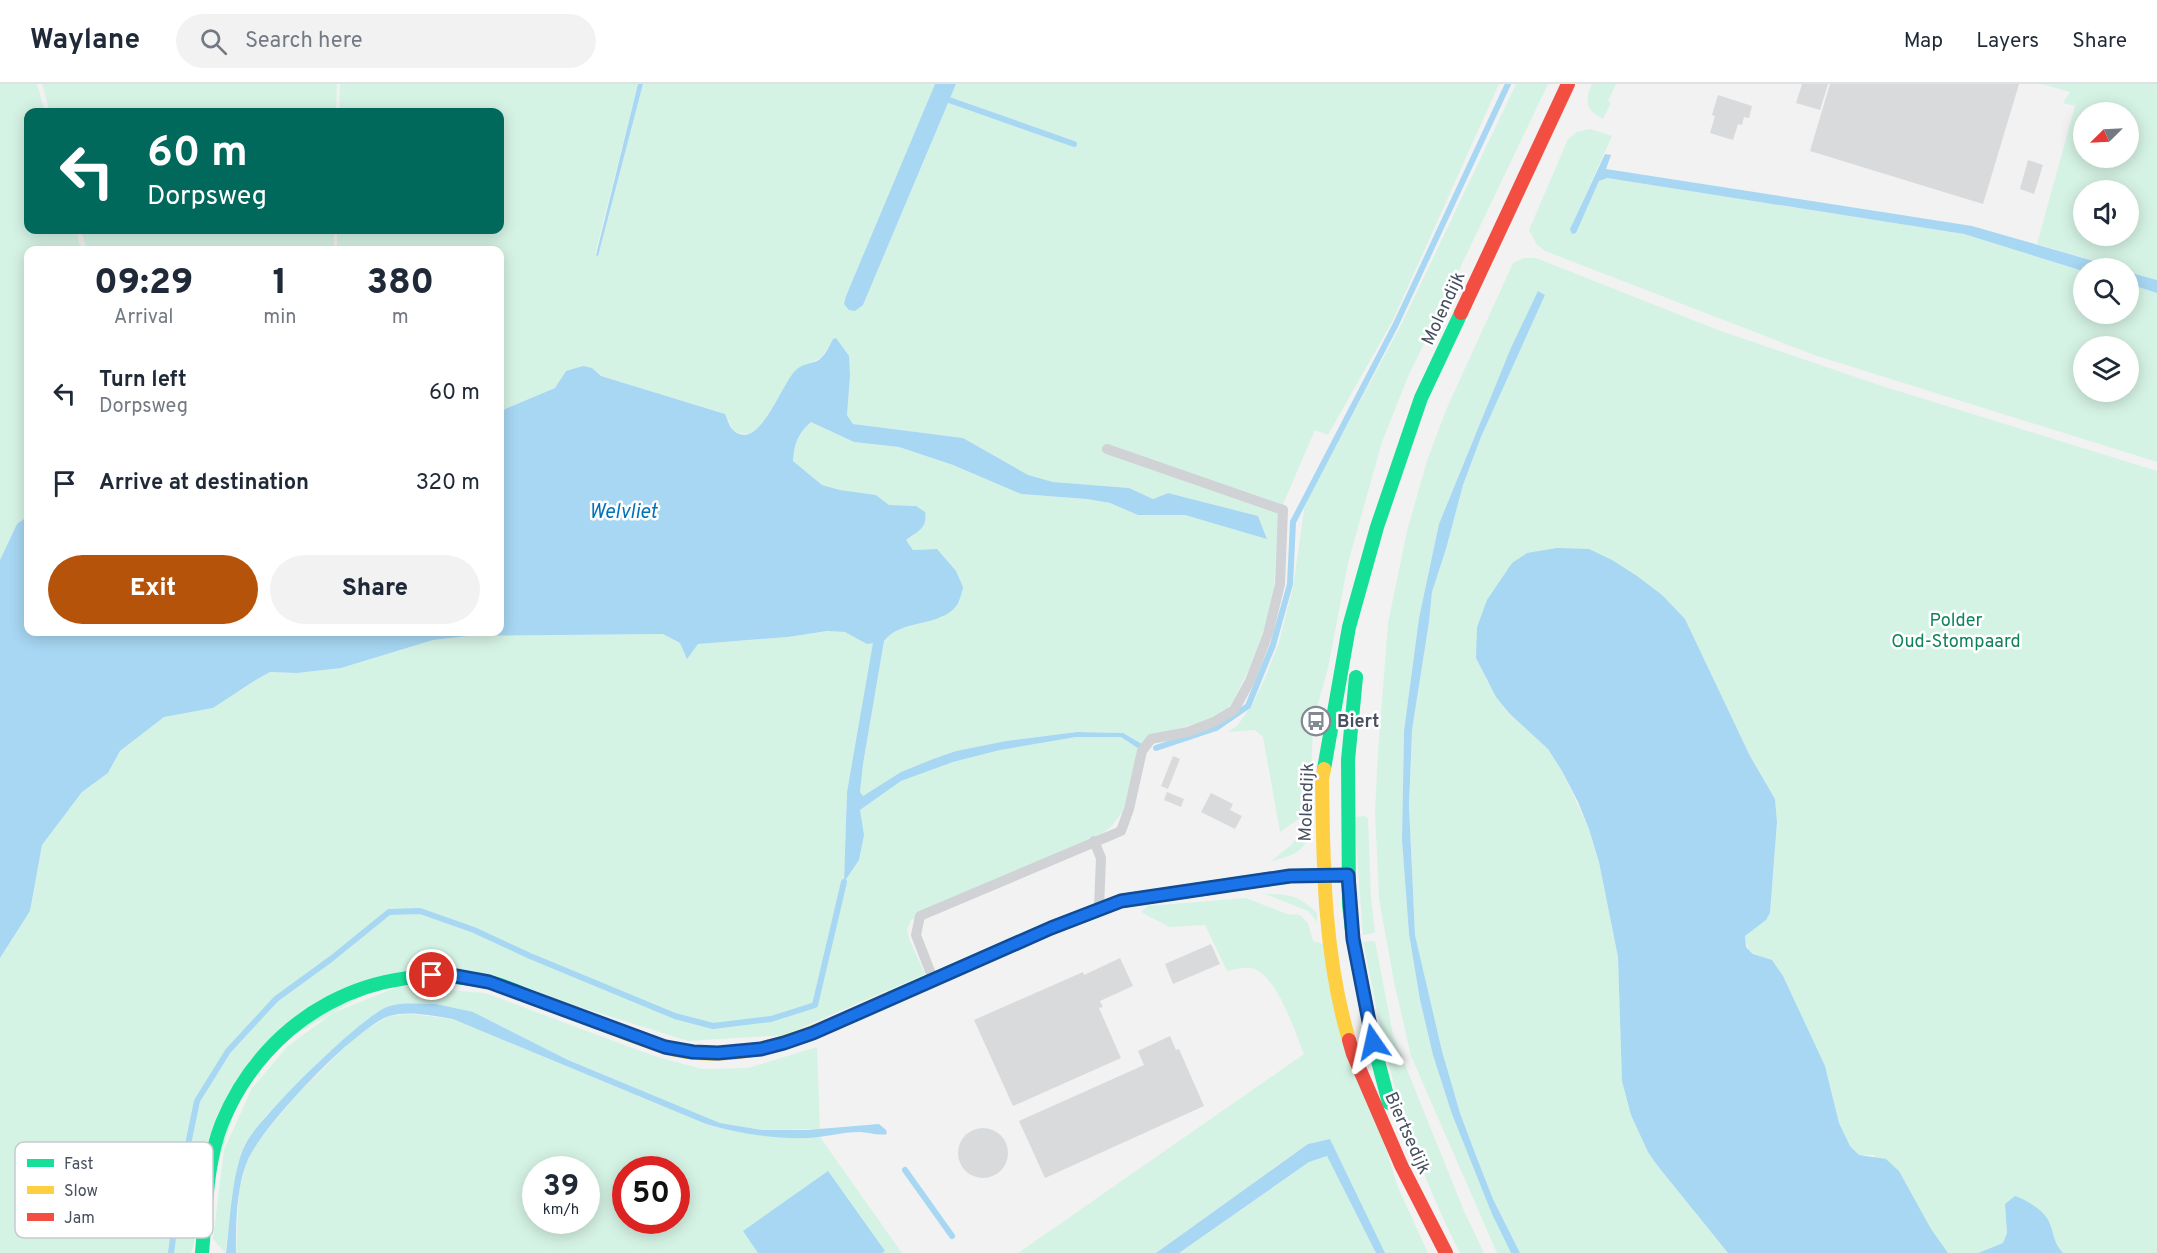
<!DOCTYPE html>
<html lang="en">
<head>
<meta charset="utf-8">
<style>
  body { margin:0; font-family:Overpass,sans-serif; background:#f2f2f3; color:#1f2937; height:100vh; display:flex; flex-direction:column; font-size:22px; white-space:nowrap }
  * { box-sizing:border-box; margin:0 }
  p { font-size:20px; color:#747a83 }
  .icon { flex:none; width:33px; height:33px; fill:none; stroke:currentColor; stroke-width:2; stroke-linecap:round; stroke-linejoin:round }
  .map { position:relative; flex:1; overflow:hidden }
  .panel { position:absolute; left:24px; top:162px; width:480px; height:390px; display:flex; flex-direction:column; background:#fff; border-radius:12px; box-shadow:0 3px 15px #0003 }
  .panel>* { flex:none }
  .guide { position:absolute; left:24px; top:24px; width:480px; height:126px; border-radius:12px; box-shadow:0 3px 15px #0003; background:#00695c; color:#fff; overflow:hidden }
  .needle { width:39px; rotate:246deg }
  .controls { position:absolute; left:2073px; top:18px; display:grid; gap:12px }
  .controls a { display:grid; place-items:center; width:66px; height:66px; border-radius:50%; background:#fff; box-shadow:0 3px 15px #0003; font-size:30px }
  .speed { position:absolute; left:522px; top:1072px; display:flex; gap:12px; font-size:30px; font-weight:700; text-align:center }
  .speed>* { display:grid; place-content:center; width:78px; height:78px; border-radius:50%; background:#fff; box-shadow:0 3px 15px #0003; line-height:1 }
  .speed small { font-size:15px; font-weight:400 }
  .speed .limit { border:9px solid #d22; background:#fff; color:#111 }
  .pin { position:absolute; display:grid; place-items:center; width:51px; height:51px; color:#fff; margin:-26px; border:3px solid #fff; border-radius:50%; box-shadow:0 2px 6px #0007 }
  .me { position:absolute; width:66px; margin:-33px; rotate:349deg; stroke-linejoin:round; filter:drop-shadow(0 0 4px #0008) }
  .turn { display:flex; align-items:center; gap:21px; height:126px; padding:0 24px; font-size:27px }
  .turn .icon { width:78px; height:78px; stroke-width:2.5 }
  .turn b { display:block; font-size:42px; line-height:51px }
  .eta { display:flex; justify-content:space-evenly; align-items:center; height:102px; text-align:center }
  .eta b { font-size:36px; font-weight:800; line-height:42px }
  .action { display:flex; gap:12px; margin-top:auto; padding:12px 24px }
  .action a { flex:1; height:69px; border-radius:36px; background:#b45309; color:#fff; font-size:24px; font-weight:800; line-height:69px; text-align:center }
  .action a+a { background:#f2f2f3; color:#1f2937 }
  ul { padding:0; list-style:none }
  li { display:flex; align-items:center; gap:18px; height:90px; padding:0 24px }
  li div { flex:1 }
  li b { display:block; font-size:22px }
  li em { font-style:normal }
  header { display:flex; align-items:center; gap:36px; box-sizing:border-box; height:84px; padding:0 30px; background:#fff; border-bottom:2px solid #e0e1e3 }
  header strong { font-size:28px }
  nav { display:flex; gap:33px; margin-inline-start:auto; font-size:21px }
  .search { width:420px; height:54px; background:#f2f2f3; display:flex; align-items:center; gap:15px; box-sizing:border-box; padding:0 21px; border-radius:33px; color:#747a83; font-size:22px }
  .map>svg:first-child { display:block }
</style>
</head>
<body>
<header>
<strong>Waylane</strong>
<div class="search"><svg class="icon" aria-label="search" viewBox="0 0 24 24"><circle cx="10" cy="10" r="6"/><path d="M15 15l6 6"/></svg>Search here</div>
<nav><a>Map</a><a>Layers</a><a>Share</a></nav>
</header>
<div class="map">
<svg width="2157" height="1169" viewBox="0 0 2157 1169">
  <rect width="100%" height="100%" fill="#f2f2f2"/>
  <!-- green -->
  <g fill="#d5f3e5" fill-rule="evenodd">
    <polygon points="0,0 37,0 45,28 28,28 28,146 76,146 81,166 28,166 28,432 17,440 0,476"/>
    <polygon points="42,0 337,0 336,28 50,28"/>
    <path d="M340 0H638L595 170 598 171 643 0H935L846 212 863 221 956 0H1499L1393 236 1328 351 1315 346 1284 418 1277 455 1274 501 1267 537 1250 583 1233 617 1227 625 1206 637 1176 645 1142 660 1123 649 1077 648 1006 657 956 667 933 675 901 688 863 712 860 708 863 680 884 557C896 541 925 536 943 533L937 465 913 466 906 456 916 450V422L889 421 876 411 840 406 822 401 793 377C794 360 798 349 811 338L854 358 899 363 953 381 1021 410 1087 415 1110 419 1138 431H1185L1267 454 1258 432 1168 409 1153 415 1129 404 1053 398 1028 392 963 354 853 340 847 331 850 292 833 255 822 273 795 287 760 344 755 348 749 350 739 349 733 346 725 330 601 292 592 284 566 287 555 304 505 325 500 330V166H337V146H500V28H339Z"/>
    <polygon points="1516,0 1548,0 1407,295 1382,358 1348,479 1328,584 1313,638 1310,727 1280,748 1263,653 1255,646 1227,648 1237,642 1252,621 1265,594 1279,558 1293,503 1305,419 1402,239"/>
    <path d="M1592 0H1616L1608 17 1611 19 1603 35C1586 26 1584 17 1592 0Z"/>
    <path d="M2042 0H2157V196L2129 188 2128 184H2118L2037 160 2075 22 2063 19 2070 8ZM2084 28H2128V74H2084ZM2084 106H2128V152H2084Z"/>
    <path d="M1590 45 1612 52 1570 145 1576 149 1599 97 1606 94 1964 150 2083 187 2084 230H2128L2129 200 2157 209V378L1814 271 1545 167 1537 161 1529 146 1568 55 1577 48ZM2084 262H2128V308H2084Z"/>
    <polygon points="81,146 334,146 334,166 87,166"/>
    <path d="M1524 174H1536L1718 246 1882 302 2157 387V1169H2063L2057 1163 2047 1134 2005 1120 2007 1149 2003 1159 1978 1169H1948L1874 1071H1859L1850 1062 1839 1039 1825 982 1772 876C1756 871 1747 871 1745 852L1766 836 1770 829 1777 738 1775 715 1750 672 1685 535 1488 516 1477 543 1486 595 1510 630 1548 665 1562 687 1589 745 1599 778 1618 873 1622 997 1657 1081 1728 1169H1520L1493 1115 1475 1069 1460 1029 1442 967 1415 851 1409 722 1412 646 1429 538 1432 508 1446 465 1463 401 1481 353 1545 211 1539 207 1510 266 1439 440 1419 534 1404 647 1402 756 1409 850 1420 916 1433 971 1492 1130 1511 1169H1497L1411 972 1394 898 1379 815 1375 729 1378 667 1388 539 1407 447 1427 377 1446 326 1513 179Z"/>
    <polygon points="827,547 845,548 874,559 847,708 844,797 860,726 901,697 953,678 1000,666 1076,653 1121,653 1139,665 1123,727 1111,743 1097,753 911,836 907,845 910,857 925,890 785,951 688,957 450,882 432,877 418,880 250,976 191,1169 0,1169 0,874 30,827 42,761 82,708 108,689 120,667 164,633 213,624 254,597 270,588 297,589 341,584 433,556 468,552 663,550 680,559 685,571 697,560 788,553"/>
    <path d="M1313 732C1308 765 1302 769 1270 778L1291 761Z"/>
    <polygon points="1365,732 1368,735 1371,813 1375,849 1363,851 1354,733"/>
    <path d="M1265 810C1289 810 1299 811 1317 829V838L1308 827Z"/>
    <path d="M1246 814 1287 830 1300 831 1308 839 1313 857 1324 860 1397 1101 1428 1169H1385L1330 1055 1308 1060 1156 1169H1018L1304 970C1295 949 1276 887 1250 884 1243 883 1234 886 1227 887L1205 841 1169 843 1141 828 1148 822Z"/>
    <path d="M1375 857 1393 951 1464 1127 1484 1169H1460C1437 1124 1418 1077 1402 1029 1385 973 1375 915 1363 858Z"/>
    <polygon points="400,902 485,909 654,972 702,985 748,984 817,963 820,1045 762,1046 720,1039 568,976 473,928 389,922 268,1029 245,1059 238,1081 225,1169 213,1155 224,1066 252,1004 288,962 333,929"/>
    <path d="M411 930 453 935 473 942 706 1040C744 1051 781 1055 820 1053L902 1169H236L239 1107 247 1077 255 1061 299 1008 359 950 389 932ZM536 1086H586V1137H536ZM626 1086H676V1137H626Z"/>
    <polygon points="1328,1072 1376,1169 1179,1169 1309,1078"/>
  </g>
  <!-- water -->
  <g fill="#a7d7f3">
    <polygon points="638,0 643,0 598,172 596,171"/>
    <polygon points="935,0 956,0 863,221 855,227 849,226 844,220 846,212"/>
    <polygon points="1605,70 1611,71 1606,85 1972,142 2118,184 2084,184 2083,187 1964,150 1607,94 1599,97 1576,149 1572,150 1570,145"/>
    <polygon points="2128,188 2157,196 2157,209 2129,200"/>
    <polygon points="1538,207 1545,211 1481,353 1463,401 1446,465 1432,508 1429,538 1412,646 1409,722 1415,851 1442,967 1460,1029 1475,1069 1493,1115 1520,1169 1511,1169 1492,1130 1452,1030 1433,971 1420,916 1409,850 1402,756 1404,647 1419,534 1439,440 1510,266"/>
    <path d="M836 254 849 272 850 292 847 331 853 340 963 354 1028 391 1053 398 1129 404 1153 415 1168 409 1258 432 1267 455 1185 431H1138L1110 419 1087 415 1021 410 953 381 899 363 854 358 811 338C798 349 794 360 793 377L822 401 840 406 876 411 889 421 916 422 925 428C928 444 917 448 906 456L913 466 937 465 956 487 963 503C962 508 960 516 957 521 940 544 902 534 884 557L863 680 860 708 863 712 901 688 933 675 956 667 1006 657 1077 648 1123 649 1142 660 1139 665 1121 653H1076L1000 666 953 678 901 697 860 726 864 751 859 776 844 798 847 708 873 559 867 560 845 548 827 547 788 553 698 560 687 575 680 559 663 550 468 552 433 556 341 584 297 589 270 588 254 597 213 624 164 633 120 667 108 689 82 708 42 761 30 827 0 874V476L17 440 28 432V548H500V330L505 325 555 304 566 287 583 282 592 284 601 292 725 330C727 334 729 342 733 346 759 370 782 298 796 286 802 280 810 280 817 277 825 273 829 262 833 255Z"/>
    <polygon points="1557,464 1589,465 1612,476 1637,492 1662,511 1685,535 1750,672 1775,715 1777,738 1770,829 1766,836 1745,852 1746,863 1753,870 1772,876 1783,892 1825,982 1839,1039 1850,1062 1859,1071 1886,1075 1899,1087 1931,1145 1948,1169 1728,1169 1657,1081 1648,1068 1631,1031 1622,997 1618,873 1599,778 1589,745 1578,718 1562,687 1548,665 1510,630 1496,613 1476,574 1477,543 1487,516 1512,479 1527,469"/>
    <path d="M436 920 473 928 568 976 720 1039 762 1046H807L879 1040 886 1046 887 1050C877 1052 869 1048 859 1048 842 1048 825 1053 808 1054 773 1055 740 1050 706 1040L453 935C434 932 409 926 389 932 355 944 260 1044 247 1078 236 1106 236 1139 236 1169H226C230 1138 232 1087 245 1061 255 1037 366 927 390 922 403 918 421 920 436 920Z"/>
    <polygon points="1330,1055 1385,1169 1376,1169 1327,1072 1309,1078 1179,1169 1156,1169 1308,1060"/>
    <polygon points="828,1087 885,1167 882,1169 758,1169 743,1147"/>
    <path d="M2015 1112C2026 1116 2040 1124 2047 1134 2054 1145 2052 1158 2063 1169H1978L2003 1159 2007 1149 2005 1120Z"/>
  </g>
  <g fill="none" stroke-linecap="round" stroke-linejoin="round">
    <!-- stream -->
    <g stroke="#a7d7f3" stroke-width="6">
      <polyline points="949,16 1074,60"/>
      <polyline points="1156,664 1216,644 1248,622 1273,561 1290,500 1293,438 1396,240 1508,0"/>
      <polyline points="905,1086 952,1152"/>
      <polyline points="171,1169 181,1094 197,1017 228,967 276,915 331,875 389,828 420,827 474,846 530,872 675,932 713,942 771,935 815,921 844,798"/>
    </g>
  </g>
  <!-- building -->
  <g fill="#d9dadc">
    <polygon points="1802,0 1828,0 1820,26 1796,19"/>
    <polygon points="1830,0 2019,0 1983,120 1810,67"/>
    <polygon points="1718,11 1752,22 1749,34 1744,33 1742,41 1738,40 1733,56 1710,49 1715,32 1712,31"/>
    <polygon points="2028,76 2043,81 2034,110 2020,105"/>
    <polygon points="1173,672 1180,675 1168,705 1161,702"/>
    <polygon points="1167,708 1184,715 1181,723 1164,716"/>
    <polygon points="1211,709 1233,720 1230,726 1242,732 1235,745 1201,728"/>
    <polygon points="1211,860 1220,880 1173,900 1165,880"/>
    <polygon points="1120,874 1133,902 1100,917 1103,923 1099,924 1121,974 1013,1022 974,936 1083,888 1084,891"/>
    <polygon points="1170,952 1176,966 1179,965 1204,1022 1045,1094 1019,1037 1144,981 1138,967"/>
    <circle cx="983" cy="1069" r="25"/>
  </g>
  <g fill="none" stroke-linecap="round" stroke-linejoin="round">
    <!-- lane -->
    <g stroke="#d0d2d6" stroke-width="10">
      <polyline points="1094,757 1101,774 1099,824"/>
      <polyline points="933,895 916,851 920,832 1121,747 1129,725 1142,667 1151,655 1188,648 1214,638 1234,626 1250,597 1268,550 1280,500 1283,426 1107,365"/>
    </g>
    <!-- fast -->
    <g stroke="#16e098" stroke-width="14">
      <polyline points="1356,593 1348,676 1349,821 1353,855 1373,958 1389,1019"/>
      <polyline points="1324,685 1349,543 1377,443 1421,314 1461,229"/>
      <polyline points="891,914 1051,844 1121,817 1290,792 1348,791"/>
      <path d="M202 1169C206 1126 206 1079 222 1039 266 932 375 873 488 898 504 901 520 909 535 915 557 923 578 931 599 939"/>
    </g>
    <!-- slow -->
    <g stroke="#ffcf43" stroke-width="14">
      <path d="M1324 685 1322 695C1323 782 1324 872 1349 956"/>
      <path d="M599 939C620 947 642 956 664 963 744 986 820 946 891 914"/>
    </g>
    <!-- jam -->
    <g stroke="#f24e42" stroke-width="14">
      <polyline points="1461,229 1568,0"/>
      <polyline points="1349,956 1353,970 1401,1081 1446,1169"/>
    </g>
  </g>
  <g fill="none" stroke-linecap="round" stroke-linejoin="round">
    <!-- route casing -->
    <g stroke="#114b97" stroke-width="15">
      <polyline id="route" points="432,891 456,892 489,898 665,963 693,968 718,969 761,965 784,959 813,949 1051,844 1121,817 1290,792 1348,791 1353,855 1373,958"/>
    </g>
    <!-- route -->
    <use href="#route" stroke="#1a73e8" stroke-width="10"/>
  </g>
  <!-- icons -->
  <defs>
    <g id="bus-ring" transform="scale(1.5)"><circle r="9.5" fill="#fff" stroke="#838993" stroke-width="1.5"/><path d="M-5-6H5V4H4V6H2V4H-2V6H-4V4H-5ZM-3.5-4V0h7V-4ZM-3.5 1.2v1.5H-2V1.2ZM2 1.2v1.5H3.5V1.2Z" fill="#838993"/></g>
  </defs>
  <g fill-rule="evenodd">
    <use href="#bus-ring" x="1316" y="637"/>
  </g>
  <g text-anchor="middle" stroke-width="5" stroke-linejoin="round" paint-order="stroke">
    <!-- street labels -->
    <g font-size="18" fill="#475060" stroke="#fff">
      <text transform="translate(1443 224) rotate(-65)" y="6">Molendijk</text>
      <text transform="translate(1306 718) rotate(-88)" y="6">Molendijk</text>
      <text transform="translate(1408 1049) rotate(66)" y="6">Biertsedijk</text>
    </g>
    <!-- park labels -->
    <g font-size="18" fill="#10835d" stroke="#fff">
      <text x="1956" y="542">Polder<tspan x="1956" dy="21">Oud-Stompaard</tspan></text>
    </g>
    <!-- poi labels -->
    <g font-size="18" font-weight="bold" fill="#475060" stroke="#fff" text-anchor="start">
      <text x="1337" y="643">Biert</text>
    </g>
    <!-- water labels -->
    <g font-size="20" font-style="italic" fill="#0174b9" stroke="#fff">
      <text x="623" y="434">Welvliet</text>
    </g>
  </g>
  <!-- legend -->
  <rect x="15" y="1058" width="198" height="96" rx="9" fill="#fff" stroke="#c8cacf" stroke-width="1.5"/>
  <rect x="27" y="1075" width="27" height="8" fill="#16e098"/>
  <rect x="27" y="1102" width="27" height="8" fill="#ffcf43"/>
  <rect x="27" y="1129" width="27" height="8" fill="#f24e42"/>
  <g font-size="16" fill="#475060">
    <text x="64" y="1085">Fast</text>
    <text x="64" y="1112">Slow</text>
    <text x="64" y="1139">Jam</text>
  </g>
</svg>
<div class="controls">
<a><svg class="needle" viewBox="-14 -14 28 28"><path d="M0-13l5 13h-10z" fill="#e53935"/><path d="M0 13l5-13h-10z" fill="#747a83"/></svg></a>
<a><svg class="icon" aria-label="sound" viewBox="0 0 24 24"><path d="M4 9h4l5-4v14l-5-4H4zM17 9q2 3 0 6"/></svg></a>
<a><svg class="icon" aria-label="search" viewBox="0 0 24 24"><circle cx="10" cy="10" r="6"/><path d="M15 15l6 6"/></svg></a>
<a><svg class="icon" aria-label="layers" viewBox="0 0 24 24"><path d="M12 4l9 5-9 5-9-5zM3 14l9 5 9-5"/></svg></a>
</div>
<div class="speed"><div>39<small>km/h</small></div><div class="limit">50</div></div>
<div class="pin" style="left:432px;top:891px;background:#d93025"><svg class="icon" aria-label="arrive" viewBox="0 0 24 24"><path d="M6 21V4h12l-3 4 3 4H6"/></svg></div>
<svg class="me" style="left:1373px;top:958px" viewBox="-20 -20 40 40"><path d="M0-17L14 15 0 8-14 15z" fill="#1a73e8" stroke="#fff" stroke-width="4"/></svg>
<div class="guide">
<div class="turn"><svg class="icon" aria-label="left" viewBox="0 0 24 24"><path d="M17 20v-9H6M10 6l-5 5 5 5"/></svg><div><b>60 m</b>Dorpsweg</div></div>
</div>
<section class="panel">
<div class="eta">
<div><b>09:29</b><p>Arrival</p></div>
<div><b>1</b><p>min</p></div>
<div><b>380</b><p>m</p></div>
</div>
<ul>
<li><svg class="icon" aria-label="left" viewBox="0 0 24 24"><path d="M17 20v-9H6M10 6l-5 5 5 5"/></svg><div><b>Turn left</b><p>Dorpsweg</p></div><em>60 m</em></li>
<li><svg class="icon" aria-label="arrive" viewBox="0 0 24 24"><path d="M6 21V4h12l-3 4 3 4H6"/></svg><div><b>Arrive at destination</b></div><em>320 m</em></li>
</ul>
<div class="action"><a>Exit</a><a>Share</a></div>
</section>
</div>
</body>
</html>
